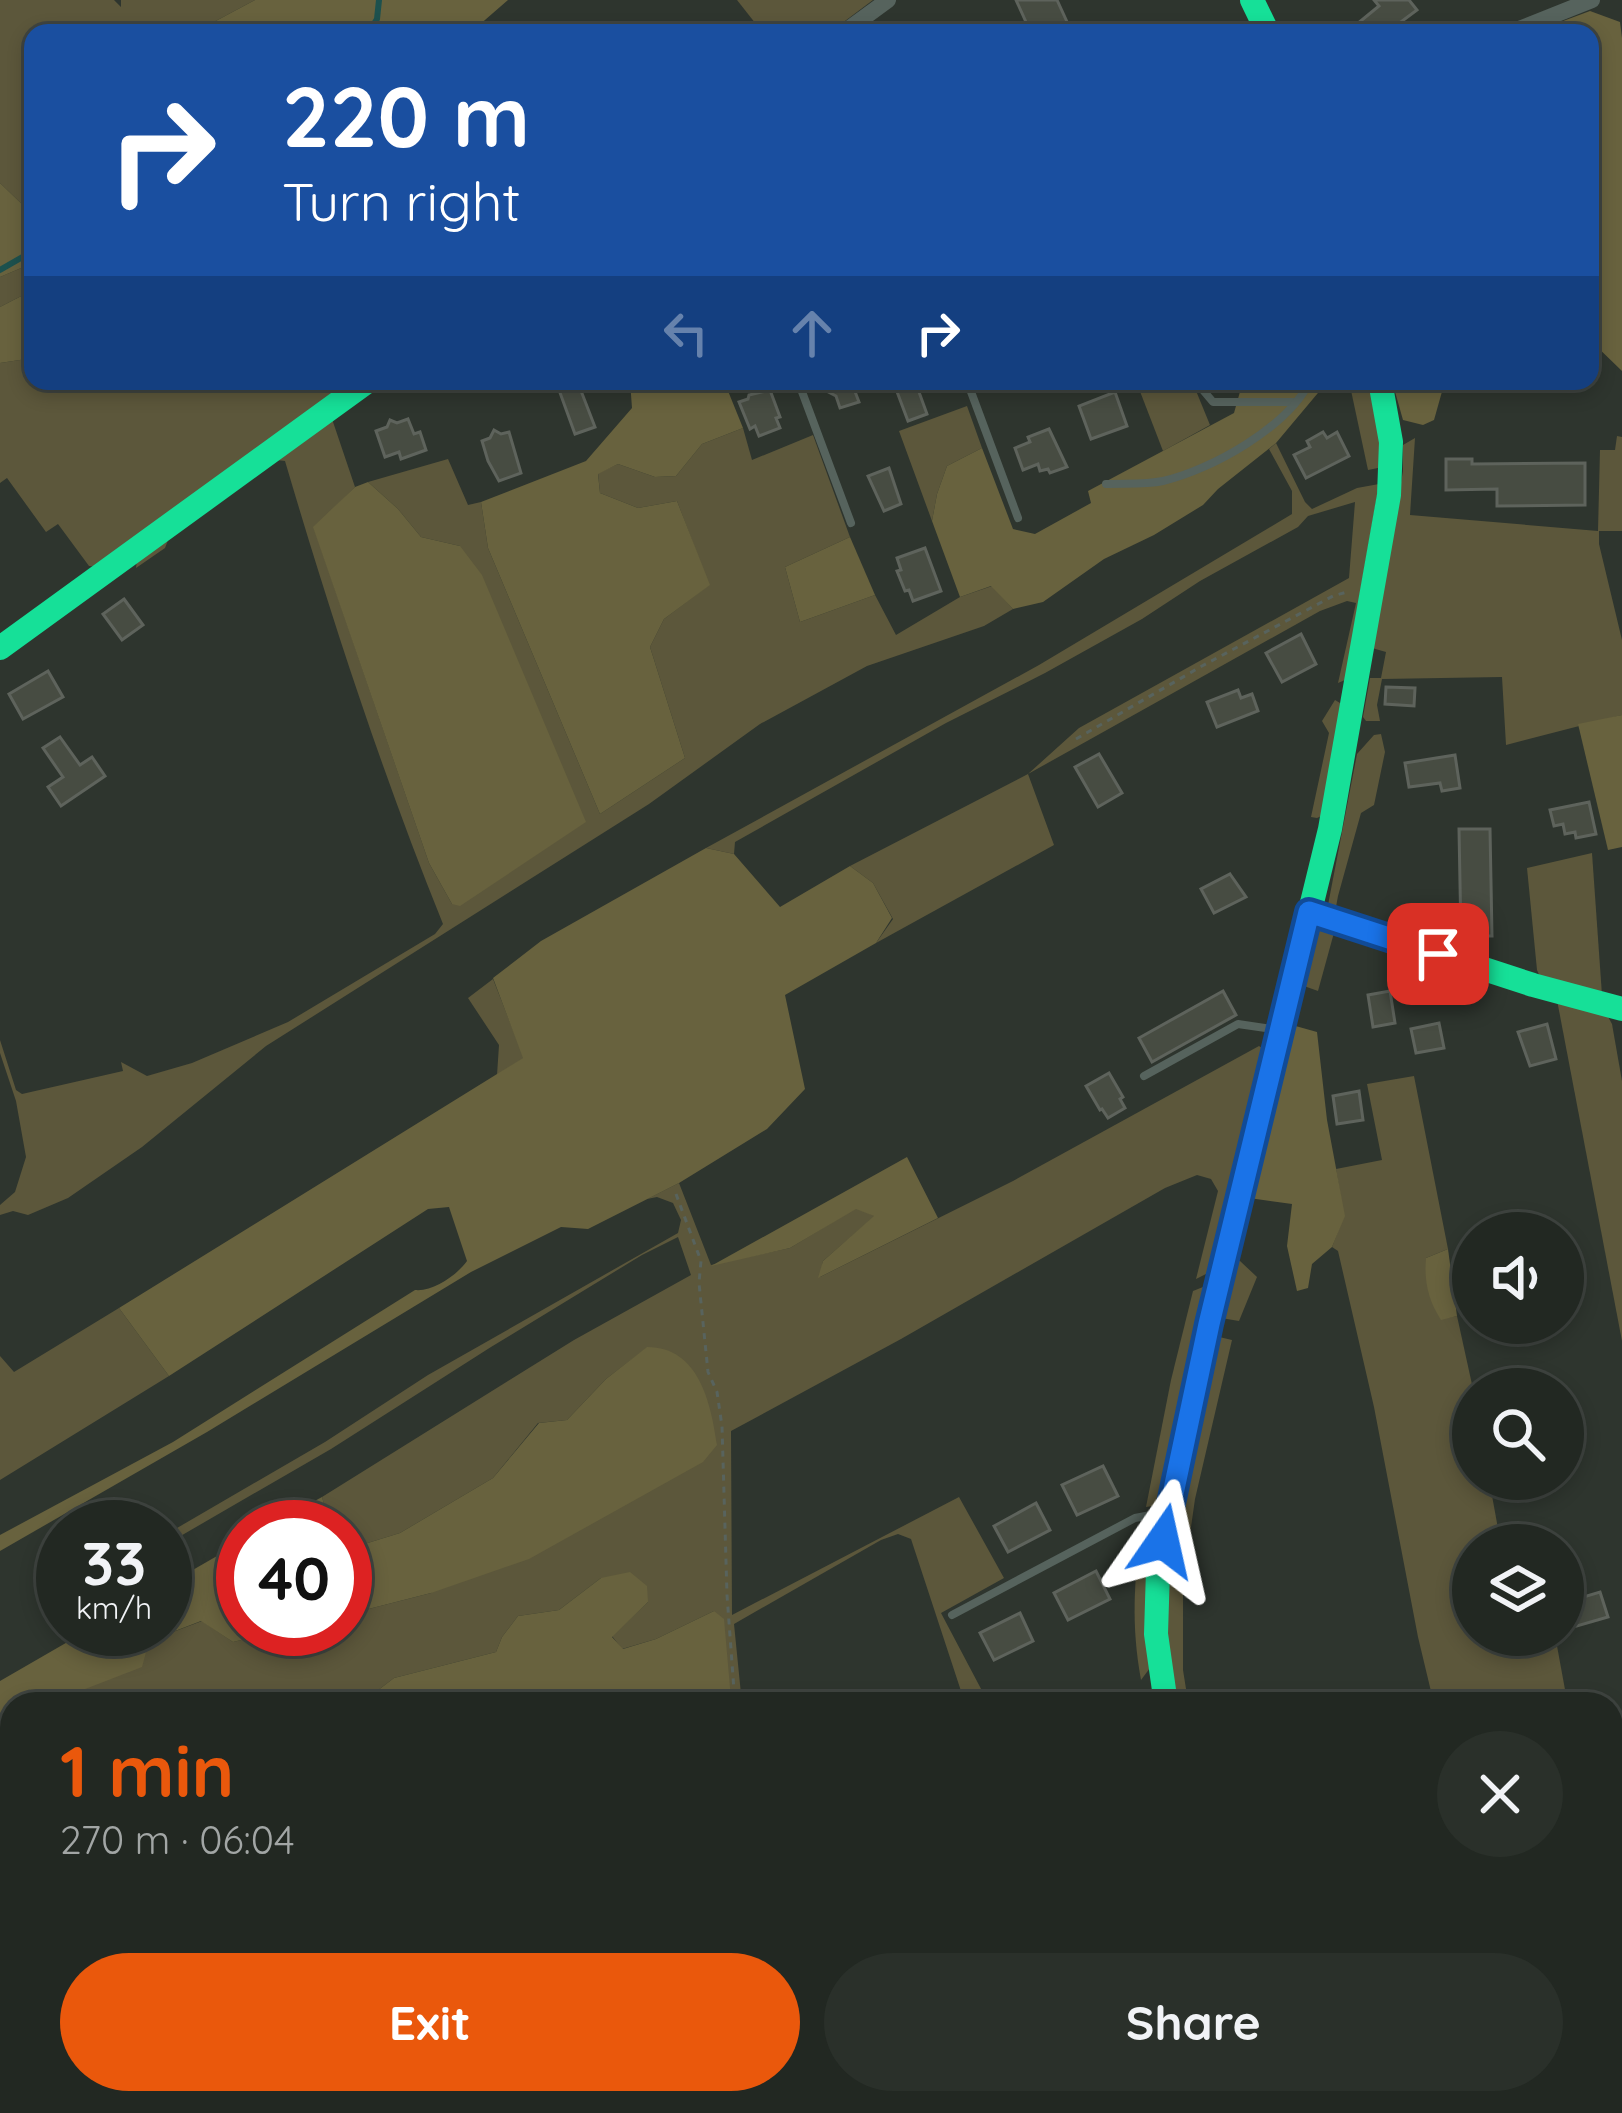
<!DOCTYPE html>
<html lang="en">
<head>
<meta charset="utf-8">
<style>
  body { margin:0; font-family:Quicksand,sans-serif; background:#2a302a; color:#f1f3f6; height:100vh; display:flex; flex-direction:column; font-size:45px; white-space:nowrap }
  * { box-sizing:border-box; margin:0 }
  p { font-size:39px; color:#a2a6a5 }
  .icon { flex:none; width:66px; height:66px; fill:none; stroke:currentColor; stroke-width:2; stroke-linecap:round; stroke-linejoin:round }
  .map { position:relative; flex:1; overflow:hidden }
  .sheet { position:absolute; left:0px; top:1692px; width:1623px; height:423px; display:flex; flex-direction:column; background:#222822; border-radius:36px 36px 0 0; box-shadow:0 6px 18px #0003,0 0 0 3px #3f4440 }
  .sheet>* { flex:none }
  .guide { position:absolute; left:24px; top:24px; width:1575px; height:366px; border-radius:24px; box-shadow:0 6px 18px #0003,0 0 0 3px #3f4440; background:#1a4fa0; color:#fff; overflow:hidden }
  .tools { position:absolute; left:1452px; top:1212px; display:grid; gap:24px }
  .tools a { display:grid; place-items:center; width:132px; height:132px; border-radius:50%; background:#222822; box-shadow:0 6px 18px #0003,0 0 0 3px #3f4440; font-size:60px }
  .speed { position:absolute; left:36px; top:1500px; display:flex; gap:24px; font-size:60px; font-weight:700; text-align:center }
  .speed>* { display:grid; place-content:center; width:156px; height:156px; border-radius:50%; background:#222822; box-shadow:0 6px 18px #0003,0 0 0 3px #3f4440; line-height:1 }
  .speed small { font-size:30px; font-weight:400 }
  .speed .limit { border:18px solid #d22; background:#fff; color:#111 }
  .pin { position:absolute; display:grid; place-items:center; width:102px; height:102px; color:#fff; margin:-51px; border-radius:24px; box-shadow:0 6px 18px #0006 }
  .me { position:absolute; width:132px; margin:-66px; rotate:11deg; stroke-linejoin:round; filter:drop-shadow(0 0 9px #0008) }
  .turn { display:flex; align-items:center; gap:42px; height:252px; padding:0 60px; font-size:54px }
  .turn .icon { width:156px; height:156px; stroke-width:2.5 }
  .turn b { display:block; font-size:84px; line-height:102px }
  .lanes { display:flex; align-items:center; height:114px; padding:0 60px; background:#0003; justify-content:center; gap:60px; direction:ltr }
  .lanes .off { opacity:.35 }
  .round { display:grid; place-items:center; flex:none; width:126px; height:126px; border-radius:63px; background:#2a302a }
  .headline { display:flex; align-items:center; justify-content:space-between; height:204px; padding:0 60px }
  h1 { font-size:72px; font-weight:700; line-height:90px; color:#ea580c }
  .primary-button { display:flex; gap:24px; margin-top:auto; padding:24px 60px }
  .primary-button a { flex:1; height:138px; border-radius:72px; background:#ea580c; color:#fff; font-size:48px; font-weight:700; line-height:138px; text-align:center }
  .primary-button a+a { background:#2a302a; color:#f1f3f6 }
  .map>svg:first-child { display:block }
</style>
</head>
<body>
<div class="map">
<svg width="1622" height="2113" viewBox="0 0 1622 2113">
  <rect width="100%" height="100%" fill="#2e352e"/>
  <!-- green -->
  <g fill="#5c573b">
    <polygon points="0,0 114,0 121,7 121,0 255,0 212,23 177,29 171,33 33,33 33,201 27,209 0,183"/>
    <polygon points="737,0 873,0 829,33 763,33"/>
    <polygon points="33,263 33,290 0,307 0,277"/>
    <polygon points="33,358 33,381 358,381 99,567 89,566 58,524 46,532 7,478 0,483 0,363"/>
    <polygon points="1136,381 1192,381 1210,425 1163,451"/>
    <polygon points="1349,381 1370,381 1383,463 1378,468 1368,470"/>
    <polygon points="967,406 982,448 947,466 937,494 932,521 899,431"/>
    <path d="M331 416 355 487 314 528 429 863 452 904 460 546 421 537 398 509 368 482 448 459 468 505 481 502 488 548 600 814 685 758 650 647 664 619 709 585 677 501 638 508 600 493 598 473 618 464 655 477 676 476 702 444 743 428 752 460 813 435 850 537 785 567 800 622 875 595 896 635 960 597 992 586 1013 609 984 626 867 666 760 724 649 804 266 1046 142 1147 68 1198 28 1215 13 1211 0 1215V1205L15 1192 26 1157 16 1101 0 1053V1040L16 1090 22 1094 123 1071 121 1062 147 1076 192 1063 288 1022 435 934 443 924C382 773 331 617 285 461L276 460 170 535 165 548 136 568 137 559Z"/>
    <polygon points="1617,436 1622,437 1622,531 1599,531 1599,544 1622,640 1622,715 1506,745 1502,677 1382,679 1377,705 1380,721 1366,721 1363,717 1370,678 1381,678 1386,652 1372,648 1403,471 1403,445 1415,438 1410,515 1598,531 1600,450 1615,450"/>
    <polygon points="1276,443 1305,502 1312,509 1357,488 1379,484 1345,680 1338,683 1356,603 1347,601 1320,611 1028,774 1054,845 876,943 893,919 873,883 850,866 1028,774 1079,728 1349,578 1355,502 1308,516 1298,527 1200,581 1142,619 1045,673 946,723 735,842 734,854 706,848 1039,665 1292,514 1292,491 1269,449"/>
    <polygon points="1335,700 1345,706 1326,814 1317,818 1311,817 1329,733 1322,721"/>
    <polygon points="1381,734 1385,752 1374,805 1361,813 1338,896 1336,907 1346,916 1331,911 1328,905 1357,754 1374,735"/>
    <polygon points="1592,853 1602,995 1541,979 1537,970 1527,868"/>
    <polygon points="1323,926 1335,929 1318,991 1304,986 1303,983 1316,930"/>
    <polygon points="493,979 524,1058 497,1075 499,1045 468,998"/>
    <polygon points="1557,1000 1606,1013 1612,1024 1622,1081 1622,1341"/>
    <polygon points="1259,1046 1265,1050 1210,1272 1196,1279 1218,1191 1211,1179 1197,1175 1165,1188 901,1339 731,1431 732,1615 959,1497 1004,1578 941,1613 989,1704 962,1704 961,1691 911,1539 898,1534 881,1540 734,1624 742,1704 723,1704 731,1698 714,1611 656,1639 622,1649 612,1636 648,1602 601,1578 559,1610 518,1616 502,1637 496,1652 394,1678 360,1704 44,1704 149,1641 202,1621 233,1642 286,1629 345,1629 345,1615 431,1593 648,1347 606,1379 567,1420 538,1423 493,1478 400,1533 345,1550 345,1527 330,1527 322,1497 574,1340 691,1275 678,1237 642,1255 491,1347 331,1449 165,1545 165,1535 325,1442 428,1375 678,1233 681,1220 673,1203 657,1197 647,1199 679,1183 711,1265 790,1248 856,1208 875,1216 823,1261 820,1277 1013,1181"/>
    <polygon points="1414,1076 1448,1249 1426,1258 1441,1319 1457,1316 1473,1389 1473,1479 1489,1479 1501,1545 1473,1545 1473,1635 1555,1635 1566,1695 1537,1704 1483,1704 1481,1699 1434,1704 1418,1637 1374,1407 1338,1251 1332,1247 1344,1216 1336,1169 1382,1160 1367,1084"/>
    <polygon points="1233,1258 1240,1261 1257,1277 1239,1321 1221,1318"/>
    <polygon points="1208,1285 1159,1505 1146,1507 1171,1380 1193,1291"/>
    <polygon points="119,1308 169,1376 0,1480 0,1356 14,1372"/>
    <polygon points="1215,1336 1232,1340 1195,1499 1186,1562 1170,1561"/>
    <path d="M1141 1528H1150L1153 1532 1150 1668 1141 1680C1131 1625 1134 1583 1141 1528Z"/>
    <polygon points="1167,1584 1183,1585 1183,1670 1187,1695 1174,1696 1166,1629"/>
    <polygon points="773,2103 1046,2103 1047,2113 775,2113"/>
  </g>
  <!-- forest -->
  <g fill="#68623e">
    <polygon points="255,0 508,0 470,33 171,33 176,29 212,23"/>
    <polygon points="1590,11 1620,22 1622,38 1622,371 1590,340 1590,33 1531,33"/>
    <polygon points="0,183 27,209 33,201 33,263 0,277"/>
    <polygon points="33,290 33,358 0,363 0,307"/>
    <polygon points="630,381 724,381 743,428 702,444 676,476 655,477 618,464 598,474 600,493 638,508 677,501 710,585 664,619 650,647 685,758 600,814 488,548 481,502 586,461 632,408"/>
    <polygon points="1243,381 1328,381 1276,443 1218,489 1203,505 1154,535 1104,559 1043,602 1013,609 991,586 960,597 932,521 937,494 947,466 982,448 1013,529 1035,534 1091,503 1088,491 1234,413"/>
    <polygon points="1392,381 1445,381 1434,420 1423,425 1403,420"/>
    <polygon points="368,482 398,509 421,537 460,546 482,575 586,822 460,906 452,904 429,863 313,527 355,487"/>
    <polygon points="850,537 875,595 800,622 785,567"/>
    <polygon points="1622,715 1622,847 1608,850 1578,724"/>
    <path d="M706 848 734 854 780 907 850 866 873 883 892 918 876 943 785 995 805 1089 767 1129 679 1183 588 1229 561 1227 471 1272 207 1432 0 1551V1535L173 1442 415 1290C433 1292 457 1275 467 1261L449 1207 428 1209 169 1376 119 1308 523 1058 493 978 541 941Z"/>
    <polygon points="1292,1025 1317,1032 1327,1120 1345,1216 1332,1247 1312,1264 1308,1288 1297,1291 1287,1246 1292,1204 1249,1198"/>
    <polygon points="907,1157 938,1218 818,1278 823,1261 874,1216 856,1209 790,1248 711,1266"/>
    <path d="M1448 1249 1457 1316 1441 1320C1428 1300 1424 1281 1426 1258Z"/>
    <path d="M647 1347C699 1347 711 1403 717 1445L703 1462 529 1559 431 1593 345 1615V1550L400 1533 493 1478 539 1423 567 1420 606 1379Z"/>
    <polygon points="322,1497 330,1527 267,1527"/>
    <polygon points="243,1541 243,1629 286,1629 233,1642 201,1621 149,1641 142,1667 49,1703 12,1704 12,1712 0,1715 0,1681 90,1629 165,1629 165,1586"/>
    <polygon points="630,1572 647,1586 648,1602 612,1637 623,1649 656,1639 714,1611 724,1619 731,1699 723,1704 360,1704 394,1678 496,1652 502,1637 518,1616 559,1610 601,1578"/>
    <polygon points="12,1776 12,1997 0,2021 0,1779"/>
    <polygon points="12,2066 12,2103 93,2103 75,2113 0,2113 0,2072"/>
    <polygon points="463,2103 773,2103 775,2113 447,2113"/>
  </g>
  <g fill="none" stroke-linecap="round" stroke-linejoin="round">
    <!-- stream -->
    <g stroke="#1d514e" stroke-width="6">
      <polyline points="368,33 377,19 379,0"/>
      <polyline points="0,270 33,251"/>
    </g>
  </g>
  <!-- building -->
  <g fill="#474c42" stroke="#5e635c" stroke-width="3">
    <polygon points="1016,0 1057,0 1068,24 1050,33 1031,33"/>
    <polygon points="1374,0 1409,0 1417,10 1386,33 1346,33 1379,6"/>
    <polygon points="807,381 851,381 859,402 840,408 836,396"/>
    <polygon points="893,381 915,381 927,414 908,421"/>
    <polygon points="578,383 595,427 575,434 559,390"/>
    <polygon points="770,390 780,417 776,418 780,428 759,436 755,426 750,429 739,402 748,399 749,395"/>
    <polygon points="1115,392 1127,426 1091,439 1079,406"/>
    <polygon points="408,419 414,434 420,432 426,450 401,459 399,452 385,457 376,431 387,427 390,420 397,423"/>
    <polygon points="1049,429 1067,467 1050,473 1048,469 1040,471 1038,464 1023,470 1015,448 1030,442 1028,437"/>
    <polygon points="494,430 501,434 509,432 521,473 499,481 488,461 482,441 490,438"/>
    <polygon points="1323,432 1327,438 1337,432 1349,456 1306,478 1294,455 1310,447 1307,441"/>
    <polygon points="1446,459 1472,459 1472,464 1585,463 1585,505 1497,506 1497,489 1446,490"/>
    <polygon points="889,468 901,504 884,511 868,476"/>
    <polygon points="925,548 941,591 913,601 909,590 905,591 897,571 901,570 897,558"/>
    <polygon points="124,599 143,625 122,640 103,614"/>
    <polygon points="1301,634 1316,664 1282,682 1266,653"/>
    <polygon points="48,671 63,697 23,719 9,694"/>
    <polygon points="1386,687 1415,688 1414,706 1385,704"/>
    <polygon points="1238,690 1241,698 1252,694 1258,711 1217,727 1207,702"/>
    <polygon points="60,737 80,765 92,757 105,776 61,806 48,787 63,777 43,748"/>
    <polygon points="1099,754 1122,793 1098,807 1075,767"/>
    <polygon points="1455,755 1460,788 1442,791 1440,783 1409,787 1405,763"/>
    <polygon points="1589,802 1596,834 1576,838 1575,832 1565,834 1563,824 1554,826 1550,810"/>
    <polygon points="1459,829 1490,829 1492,936 1461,936"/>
    <polygon points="1230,874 1246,897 1214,913 1201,889"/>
    <polygon points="1223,991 1236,1015 1152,1062 1139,1038"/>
    <polygon points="1390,991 1395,1023 1373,1027 1368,995"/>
    <polygon points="1439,1023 1444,1048 1416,1053 1411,1029"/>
    <polygon points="1547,1024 1556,1059 1530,1066 1518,1032"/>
    <polygon points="1109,1073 1123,1097 1120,1099 1125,1108 1108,1118 1102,1109 1100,1110 1086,1086"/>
    <polygon points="1359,1091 1363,1120 1337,1124 1333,1096"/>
    <polygon points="1103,1466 1118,1496 1077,1515 1062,1485"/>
    <polygon points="1036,1503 1050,1530 1008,1552 994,1526"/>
    <polygon points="1096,1571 1110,1599 1068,1620 1054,1593"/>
    <polygon points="1600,1592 1608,1617 1570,1628 1563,1603"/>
    <polygon points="1020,1613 1033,1641 994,1660 980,1633"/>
  </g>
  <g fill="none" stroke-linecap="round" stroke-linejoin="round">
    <!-- path -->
    <g stroke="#58635d" stroke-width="3" stroke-dasharray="6 6" stroke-linecap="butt">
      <polyline points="1076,739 1202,666 1333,596 1347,592"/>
      <polyline points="676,1194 701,1261 699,1283 708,1372 717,1392 722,1426 727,1595 735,1704"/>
      <polyline points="789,2103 790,2113"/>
      <polyline points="1011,2113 1022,2107 1036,2107"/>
    </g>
    <!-- lane -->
    <g stroke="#56635d" stroke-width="8">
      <polyline points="798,381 851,523"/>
      <polyline points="967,381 1018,518"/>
      <polyline points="1199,381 1202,389 1213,402 1294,402"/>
      <path d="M1106 484C1124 483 1145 485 1163 481 1211 470 1288 427 1310 381"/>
      <polyline points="1144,1076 1238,1024 1279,1030"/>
      <polyline points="952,1615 1135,1518 1161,1513"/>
      <polyline points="1509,2103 1512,2113"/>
      <polyline points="1050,2106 1054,2103"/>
    </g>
    <!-- street -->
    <g stroke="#56635d" stroke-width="16">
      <polyline points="843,33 888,0"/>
      <polyline points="1509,33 1592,0"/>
    </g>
    <!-- fast -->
    <g stroke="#16e098" stroke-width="24">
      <polyline points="1252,0 1268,33"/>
      <polyline points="0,648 368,381"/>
      <polyline points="1309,912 1533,985 1622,1009"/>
      <polyline points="1166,1704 1156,1634 1158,1570 1168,1512 1209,1324 1330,829 1389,495 1391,442 1380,381"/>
      <polyline points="1611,1947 1622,1937"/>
      <polyline points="1244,2103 1246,2113"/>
    </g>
    <!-- slow -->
    <polyline stroke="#ffcf43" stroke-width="24" points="1423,2113 1434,2103"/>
  </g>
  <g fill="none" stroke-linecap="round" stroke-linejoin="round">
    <!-- route casing -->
    <g stroke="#114b97" stroke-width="30">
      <polyline id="route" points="1163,1541 1209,1324 1309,912 1438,954"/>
    </g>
    <!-- route -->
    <use href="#route" stroke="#1a73e8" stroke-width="21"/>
  </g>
</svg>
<div class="tools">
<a><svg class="icon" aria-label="sound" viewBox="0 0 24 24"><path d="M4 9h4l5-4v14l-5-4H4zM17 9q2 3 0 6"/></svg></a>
<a><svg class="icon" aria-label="search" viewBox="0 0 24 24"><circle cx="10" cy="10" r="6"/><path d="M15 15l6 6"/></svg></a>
<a><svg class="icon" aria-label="layers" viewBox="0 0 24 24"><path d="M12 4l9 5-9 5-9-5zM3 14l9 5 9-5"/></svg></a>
</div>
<div class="speed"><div>33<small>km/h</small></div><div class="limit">40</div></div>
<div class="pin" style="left:1438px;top:954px;background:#d93025"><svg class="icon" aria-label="arrive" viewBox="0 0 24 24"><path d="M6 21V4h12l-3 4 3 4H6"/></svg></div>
<svg class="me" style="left:1163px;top:1541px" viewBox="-20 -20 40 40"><path d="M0-17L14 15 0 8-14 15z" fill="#1a73e8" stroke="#fff" stroke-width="4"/></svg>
<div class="guide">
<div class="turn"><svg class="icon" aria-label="right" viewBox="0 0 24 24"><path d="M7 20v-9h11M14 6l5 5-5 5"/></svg><div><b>220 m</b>Turn right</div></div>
<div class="lanes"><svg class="icon off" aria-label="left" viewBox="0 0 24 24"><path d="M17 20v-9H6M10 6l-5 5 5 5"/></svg><svg class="icon off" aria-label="ahead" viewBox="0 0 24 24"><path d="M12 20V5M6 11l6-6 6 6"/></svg><svg class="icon" aria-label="right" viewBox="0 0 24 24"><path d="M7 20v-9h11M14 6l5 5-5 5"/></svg></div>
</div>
<section class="sheet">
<div class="headline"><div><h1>1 min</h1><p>270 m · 06:04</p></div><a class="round"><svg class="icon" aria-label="close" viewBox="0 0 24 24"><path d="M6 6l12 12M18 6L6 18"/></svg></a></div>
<div class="primary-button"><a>Exit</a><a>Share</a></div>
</section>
</div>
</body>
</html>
